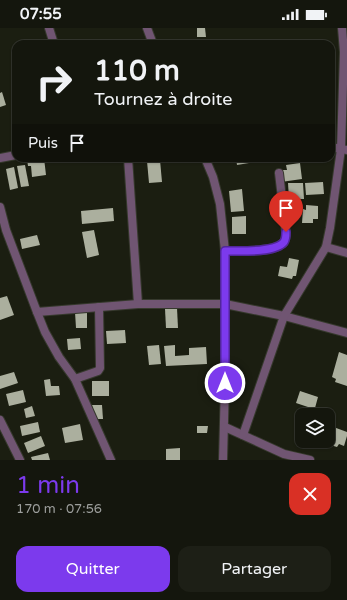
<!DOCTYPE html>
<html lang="fr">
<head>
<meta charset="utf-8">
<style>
  body { margin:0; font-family:"Varela Round",sans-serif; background:#1d1f16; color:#f1f3f6; height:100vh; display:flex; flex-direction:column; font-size:15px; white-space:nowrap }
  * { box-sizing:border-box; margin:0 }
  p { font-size:13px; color:#9d9f9d }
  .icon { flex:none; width:22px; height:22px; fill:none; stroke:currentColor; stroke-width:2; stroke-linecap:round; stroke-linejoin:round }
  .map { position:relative; height:432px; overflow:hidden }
  .sheet { display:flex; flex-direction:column; background:#14160d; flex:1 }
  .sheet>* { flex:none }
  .hud { position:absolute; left:12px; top:12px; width:323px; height:122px; border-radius:12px; box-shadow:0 1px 3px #0004,0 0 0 1px #33352e; background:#14160d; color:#f1f3f6; overflow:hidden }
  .fabs { position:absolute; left:295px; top:380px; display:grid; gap:8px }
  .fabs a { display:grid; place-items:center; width:40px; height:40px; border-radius:8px; background:#14160d; box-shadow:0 1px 3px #0004,0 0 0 1px #33352e; font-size:20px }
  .pin { position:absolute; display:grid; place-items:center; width:34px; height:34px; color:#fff; margin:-41px -17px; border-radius:50% 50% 50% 0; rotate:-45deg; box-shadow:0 0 4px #0007 }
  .pin .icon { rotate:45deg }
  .me { position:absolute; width:44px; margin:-22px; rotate:0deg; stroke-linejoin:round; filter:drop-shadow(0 0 3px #0008) }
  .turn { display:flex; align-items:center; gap:14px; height:84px; padding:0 16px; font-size:18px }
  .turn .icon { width:52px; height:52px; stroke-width:2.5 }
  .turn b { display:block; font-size:28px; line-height:34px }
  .then { display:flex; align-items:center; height:38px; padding:0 16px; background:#0003; gap:8px; font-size:15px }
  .round { display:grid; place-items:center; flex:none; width:42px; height:42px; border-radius:12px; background:#1d1f16 }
  .summary { display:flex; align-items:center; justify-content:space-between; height:68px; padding:0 16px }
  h1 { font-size:24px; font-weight:600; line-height:30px; color:#7c3aed }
  .primary-button { display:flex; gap:8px; margin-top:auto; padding:8px 16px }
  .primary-button a { flex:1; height:46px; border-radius:12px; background:#7c3aed; color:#fff; font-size:16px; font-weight:600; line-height:46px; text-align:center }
  .primary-button a+a { background:#1d1f16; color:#f1f3f6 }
  .status { display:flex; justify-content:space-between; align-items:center; height:28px; padding:0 20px; background:#14160d; direction:ltr }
  .status svg { height:11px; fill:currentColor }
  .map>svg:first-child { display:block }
</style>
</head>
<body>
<div class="status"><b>07:55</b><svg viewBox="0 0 49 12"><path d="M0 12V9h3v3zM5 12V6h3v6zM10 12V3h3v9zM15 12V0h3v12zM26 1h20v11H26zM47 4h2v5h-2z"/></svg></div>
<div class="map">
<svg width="347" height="432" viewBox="0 0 347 432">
  <rect width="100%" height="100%" fill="#1b1e11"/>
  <!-- building -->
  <g fill="#abaf9e">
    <polygon points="197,0 205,0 206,9 197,9"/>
    <polygon points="206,11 206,16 198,16 198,12"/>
    <polygon points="2,64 6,77 0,79 0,65"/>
    <polygon points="31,130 44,130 46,147 32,149 31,138 28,138 27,131"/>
    <polygon points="236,130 249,130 249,135 237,137"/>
    <polygon points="266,130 273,130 274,134 267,135"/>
    <polygon points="160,132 162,154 149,155 147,133"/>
    <polygon points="300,135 302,151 281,154 281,142 287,142 286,137"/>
    <polygon points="25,137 29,158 21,159 17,138"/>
    <polygon points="14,139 18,160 10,162 6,141"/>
    <polygon points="323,154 324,166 306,167 305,155"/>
    <polygon points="288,155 303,155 304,171 289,171"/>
    <polygon points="242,161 244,183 231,184 229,163"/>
    <polygon points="306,177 318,178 318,191 313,191 313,195 302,195 303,181 306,182"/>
    <polygon points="113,180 114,193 82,196 81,183"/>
    <polygon points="246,188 246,206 232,206 232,189"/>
    <polygon points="94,202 99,227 87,230 82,204"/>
    <polygon points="37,207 40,217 22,221 20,211"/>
    <polygon points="289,230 299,232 296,248 293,248 292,251 278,248 280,238 287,239"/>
    <polygon points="7,268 14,287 0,292 0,270"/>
    <polygon points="177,280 178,300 166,300 165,281"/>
    <polygon points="75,284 87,284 87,300 76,300"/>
    <polygon points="125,302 126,315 107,316 106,303"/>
    <polygon points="80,310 81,321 68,322 67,311"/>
    <polygon points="159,317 161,336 149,337 147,318"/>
    <polygon points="175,317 175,328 189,327 189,320 206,319 207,336 166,338 164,318"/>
    <polygon points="339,324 347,327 347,358 335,354 336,351 332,349"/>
    <polygon points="14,344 18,355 0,361 0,348"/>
    <polygon points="50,351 51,358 59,358 60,367 46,368 44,352"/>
    <rect x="92" y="353" width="17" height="15"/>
    <polygon points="23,362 26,374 9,378 6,366"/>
    <polygon points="300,363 318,369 315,380 311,379 311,380 296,375"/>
    <polygon points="92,377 102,377 103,391 94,391"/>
    <polygon points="32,378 35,388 26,390 24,381"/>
    <polygon points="38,394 40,404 22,408 20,398"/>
    <polygon points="80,396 83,412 65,415 62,400"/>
    <polygon points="328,397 347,404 347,408 344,418 339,416 337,419 327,416 328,413"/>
    <polygon points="197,398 208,398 207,405 197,405"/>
    <polygon points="41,408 45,418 28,425 24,415"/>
    <polygon points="180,420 180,432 166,432 166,421"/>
    <polygon points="48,425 50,432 32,432 31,429"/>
  </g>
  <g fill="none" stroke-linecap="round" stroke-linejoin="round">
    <!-- minor casing -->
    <g stroke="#36392d" stroke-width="10">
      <g id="minor">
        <polyline points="49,0 54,16"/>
        <polyline points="147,0 153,16"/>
        <polyline points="331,119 347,122"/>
        <polyline points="0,130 16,127"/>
        <polyline points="128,130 138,276"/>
        <polyline points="205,130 213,149 220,176 225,223 225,355 223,432"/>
        <polyline points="0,179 6,202 37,284 138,276 225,276 284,288 347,305"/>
        <polyline points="326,219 347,225"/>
        <path d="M225 223C239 223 275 225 284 214 286 211 286 208 286 204L279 145"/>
        <polyline points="37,284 45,304 59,329 75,351 111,432"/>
        <polyline points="75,351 98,343 100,340 99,279"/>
        <polyline points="0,392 20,432"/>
        <polyline points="225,399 284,426 310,432"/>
        <polyline points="243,407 284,288 326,219 330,200 341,121 344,24 342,0"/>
      </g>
    </g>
    <!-- minor -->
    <use href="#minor" stroke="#705572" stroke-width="8"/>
  </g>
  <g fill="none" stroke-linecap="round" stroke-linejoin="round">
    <!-- route casing -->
    <g stroke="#51269a" stroke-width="10">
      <path id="route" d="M225 355V223C239 223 275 225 284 214 286 211 286 208 286 204"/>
    </g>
    <!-- route -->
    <use href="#route" stroke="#7c3aed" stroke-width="7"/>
  </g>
</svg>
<div class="fabs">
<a><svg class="icon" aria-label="layers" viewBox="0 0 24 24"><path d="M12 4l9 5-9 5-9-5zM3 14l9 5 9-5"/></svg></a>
</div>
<div class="pin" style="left:286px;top:204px;background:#d93025"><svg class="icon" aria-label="arrive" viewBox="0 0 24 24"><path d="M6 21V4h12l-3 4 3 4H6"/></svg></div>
<svg class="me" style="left:225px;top:355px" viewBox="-20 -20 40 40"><circle r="17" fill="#7c3aed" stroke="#fff" stroke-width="3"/><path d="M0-11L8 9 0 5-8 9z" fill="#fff"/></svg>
<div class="hud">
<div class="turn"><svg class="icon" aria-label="right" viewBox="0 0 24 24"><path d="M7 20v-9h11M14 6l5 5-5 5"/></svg><div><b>110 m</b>Tournez à droite</div></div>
<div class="then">Puis<svg class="icon" aria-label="arrive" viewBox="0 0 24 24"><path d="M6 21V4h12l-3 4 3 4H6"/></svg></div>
</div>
</div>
<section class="sheet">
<div class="summary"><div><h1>1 min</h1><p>170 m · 07:56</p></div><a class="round" style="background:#d93025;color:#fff"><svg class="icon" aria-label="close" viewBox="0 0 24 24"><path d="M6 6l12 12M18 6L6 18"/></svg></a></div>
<div class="primary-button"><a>Quitter</a><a>Partager</a></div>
</section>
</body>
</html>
